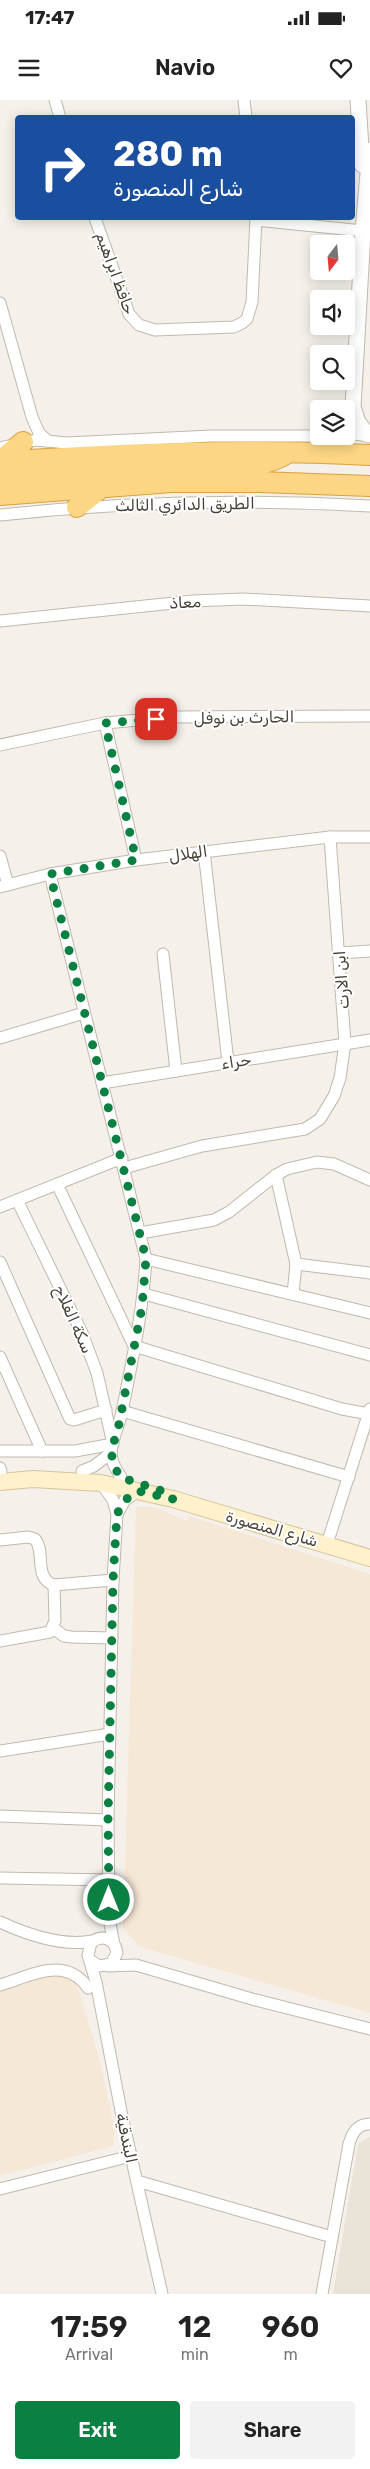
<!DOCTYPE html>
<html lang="en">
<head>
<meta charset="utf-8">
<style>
  body { margin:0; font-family:Rubik,Vazirmatn,sans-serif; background:#f2f2f2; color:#222; height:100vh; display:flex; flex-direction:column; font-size:19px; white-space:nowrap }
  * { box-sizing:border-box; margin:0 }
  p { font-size:16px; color:#767676 }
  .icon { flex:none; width:28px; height:28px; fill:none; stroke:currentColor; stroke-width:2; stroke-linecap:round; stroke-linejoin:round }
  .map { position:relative; height:2194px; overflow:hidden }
  .side { display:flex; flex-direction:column; background:#fff; flex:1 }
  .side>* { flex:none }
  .top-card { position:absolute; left:15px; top:15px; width:340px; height:105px; border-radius:5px; box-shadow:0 2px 12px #0003; background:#1a4fa0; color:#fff; overflow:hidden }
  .needle { width:32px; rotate:196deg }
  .controls { position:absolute; left:310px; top:135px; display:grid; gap:10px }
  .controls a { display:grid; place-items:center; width:45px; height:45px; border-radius:5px; background:#fff; box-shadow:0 2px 12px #0003; font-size:25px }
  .pin { position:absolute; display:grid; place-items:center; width:42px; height:42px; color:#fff; margin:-21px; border-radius:10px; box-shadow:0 2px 8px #0006 }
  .me { position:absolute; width:55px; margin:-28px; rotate:0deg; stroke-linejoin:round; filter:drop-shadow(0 0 4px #0008) }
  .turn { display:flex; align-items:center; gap:18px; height:105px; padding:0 15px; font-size:22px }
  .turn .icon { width:65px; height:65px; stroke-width:2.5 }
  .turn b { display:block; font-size:35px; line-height:42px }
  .eta { display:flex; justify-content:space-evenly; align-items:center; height:85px; text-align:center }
  .eta b { font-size:30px; font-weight:600; line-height:35px }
  .button { display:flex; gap:10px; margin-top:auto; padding:10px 15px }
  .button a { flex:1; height:58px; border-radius:5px; background:#0b8043; color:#fff; font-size:20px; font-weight:600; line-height:58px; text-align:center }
  .button a+a { background:#f2f2f2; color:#222 }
  .status { display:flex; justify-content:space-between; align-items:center; height:35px; padding:0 25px; background:#fff; direction:ltr }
  .status svg { height:14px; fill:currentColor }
  header { display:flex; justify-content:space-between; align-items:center; height:65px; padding:0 15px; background:#fff; font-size:22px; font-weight:600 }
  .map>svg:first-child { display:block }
</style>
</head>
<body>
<div class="status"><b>17:47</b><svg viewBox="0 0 49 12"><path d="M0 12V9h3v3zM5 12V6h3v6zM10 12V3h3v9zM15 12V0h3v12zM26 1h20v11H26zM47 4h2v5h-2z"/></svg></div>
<header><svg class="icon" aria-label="menu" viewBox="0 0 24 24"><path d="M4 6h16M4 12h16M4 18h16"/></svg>Navio<svg class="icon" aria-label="heart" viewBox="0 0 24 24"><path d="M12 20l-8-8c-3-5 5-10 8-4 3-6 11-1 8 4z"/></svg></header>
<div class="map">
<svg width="370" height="2194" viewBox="0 0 370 2194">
  <rect width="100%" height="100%" fill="#f5f1ea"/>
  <!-- residential -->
  <polygon fill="#e9e3d8" points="370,2037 370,2194 333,2194 358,2044"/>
  <!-- commercial -->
  <g fill="#f6e8d6">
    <polygon points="136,1407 153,1407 187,1421 189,1416 370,1474 370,1913 140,1847 123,1828"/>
    <polygon points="53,1873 75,1878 100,1961 115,2031 113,2046 0,2076 0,1890"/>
  </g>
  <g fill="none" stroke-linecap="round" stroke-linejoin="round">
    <!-- minor casing -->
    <g stroke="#c0b9ac" stroke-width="13">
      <g id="minor">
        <polyline points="55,0 60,18"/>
        <polyline points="244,0 246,18"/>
        <polyline points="95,118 129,214 139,225 155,230 234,227 242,223 247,219 252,202 256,118"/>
        <polyline points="256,120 363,131"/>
        <polyline points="0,203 32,317 39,333 48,341"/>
        <polyline points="346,333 370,336"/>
        <polyline points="0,348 36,340 67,343 211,336 326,336"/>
        <path d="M0 415C123 402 247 399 370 406"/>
        <polyline points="0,521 193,501 243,499 370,506"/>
        <polyline points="105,623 136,760"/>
        <polyline points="0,645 105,623 173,617 370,616"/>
        <polyline points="204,751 228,962"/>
        <polyline points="0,756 8,785"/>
        <path d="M50 774 146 1159C143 1211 132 1261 122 1312 119 1325 112 1339 111 1352 111 1362 116 1369 121 1377"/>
        <polyline points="0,787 50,774 136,760 330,737 370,737"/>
        <polyline points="339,853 370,851"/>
        <polyline points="163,854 176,971"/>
        <polyline points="0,938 84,913"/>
        <polyline points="102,983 370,940"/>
        <polyline points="124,1068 202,1046 305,1029 320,1019 334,996 340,978 345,943 330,737"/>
        <polyline points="276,1075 296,1164 293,1194"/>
        <polyline points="57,1084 134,1246 342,1309 370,1314"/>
        <polyline points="0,1107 122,1058"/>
        <polyline points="140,1133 214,1120 229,1112 276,1075 287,1069 317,1062 334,1064 370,1080"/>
        <polyline points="146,1159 370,1213"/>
        <polyline points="0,1162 70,1319 74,1320 106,1310"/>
        <polyline points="296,1164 370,1173"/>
        <polyline points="144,1194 370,1255"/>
        <polyline points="0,1257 42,1351"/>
        <polyline points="122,1311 349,1377"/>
        <polyline points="0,1351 75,1351 113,1344 97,1273 82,1233 17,1100"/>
        <polyline points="0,1368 1,1372"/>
        <polyline points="82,1371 94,1366 111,1353"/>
        <polyline points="101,1383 113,1400 117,1414 113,1480 108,1720 109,1819 114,1844"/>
        <polyline points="117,1414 125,1400 138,1391"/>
        <path d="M0 1440 28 1437 35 1439C46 1452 33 1478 54 1485L113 1480"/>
        <polyline points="327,1444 370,1309"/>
        <polyline points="53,1528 64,1536 71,1537 112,1538"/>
        <polyline points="0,1541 50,1532 55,1521 54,1485"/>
        <polyline points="0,1651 110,1634"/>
        <polyline points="0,1716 108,1720"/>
        <polyline points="0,1778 110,1780"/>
        <path d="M0 1822C28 1835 62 1847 93 1841"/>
        <path d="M91 1861 99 1866 111 1864 117 1853C115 1839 102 1833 91 1843L88 1855 96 1882 122 2016 162 2194"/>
        <polyline points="107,1866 136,1865 252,1899 370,1929"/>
        <path d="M0 1885C31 1876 65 1855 88 1888"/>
        <polyline points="137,2081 332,2137"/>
        <polyline points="0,2089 131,2056"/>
        <path d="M322 2194 349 2044C352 2033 357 2024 370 2024"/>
      </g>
    </g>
    <!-- tertiary casing -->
    <g stroke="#c0b9ac" stroke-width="17">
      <g id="tertiary">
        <polyline points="358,0 362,65"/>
        <polyline points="353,307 358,322 368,335"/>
        <polyline points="346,325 353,307 363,131 370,50"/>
      </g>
    </g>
    <!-- secondary casing -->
    <g stroke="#d4c59a" stroke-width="18">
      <polyline id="secondary" points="0,1382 33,1379 101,1383 173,1399 370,1458"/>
    </g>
    <!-- trunk casing -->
    <g stroke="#dba03d" stroke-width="22">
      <g id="trunk">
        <polyline points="0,361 23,342"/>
        <path d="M0 362C123 353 246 348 370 355"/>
        <path d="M0 380C40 377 81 372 121 371 164 369 252 376 286 354"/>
        <polyline points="0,395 172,382 259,382 370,386"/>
        <polyline points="77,407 101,388"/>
      </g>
    </g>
    <!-- minor -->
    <use href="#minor" stroke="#fff" stroke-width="11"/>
    <!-- tertiary -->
    <use href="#tertiary" stroke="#fff" stroke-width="15"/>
    <!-- secondary -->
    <use href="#secondary" stroke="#fef1cb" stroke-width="16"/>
    <!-- trunk -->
    <use href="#trunk" stroke="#fcd684" stroke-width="20"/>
  </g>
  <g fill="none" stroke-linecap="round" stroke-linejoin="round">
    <!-- route -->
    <path stroke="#0b8043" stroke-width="9" stroke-dasharray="0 16.2" d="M109 1800 108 1720 113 1480 117 1414 125 1400 138 1391 173 1399 165 1392 120 1377C108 1356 111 1351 118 1329L142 1207 146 1159 50 774 136 760 105 623 156 619"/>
  </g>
  <g text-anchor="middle" stroke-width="4" stroke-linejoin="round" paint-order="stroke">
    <!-- street labels -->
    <g font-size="16" fill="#494238" stroke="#fff">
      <text transform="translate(116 173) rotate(70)" y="6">حافظ ابراهيم</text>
      <text transform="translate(185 404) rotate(-1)" y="6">الطريق الدائري الثالث</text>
      <text transform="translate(185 502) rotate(-3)" y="6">معاذ</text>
      <text transform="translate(244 617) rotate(-1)" y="6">الحارث بن نوفل</text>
      <text transform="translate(188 753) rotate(-8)" y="6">الهلال</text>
      <text transform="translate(341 880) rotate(-94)" y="6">ابن الارت</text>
      <text transform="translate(236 961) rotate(-9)" y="6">حراء</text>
      <text transform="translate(74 1219) rotate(66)" y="6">سكة الفلاح</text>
      <text transform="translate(272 1428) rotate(16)" y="6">شارع المنصورة</text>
      <text transform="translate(127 2038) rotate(78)" y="6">البندقية</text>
    </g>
  </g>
</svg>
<div class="controls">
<a><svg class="needle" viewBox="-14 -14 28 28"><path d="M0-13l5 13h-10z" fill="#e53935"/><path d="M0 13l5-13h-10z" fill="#767676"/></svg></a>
<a><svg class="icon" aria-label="sound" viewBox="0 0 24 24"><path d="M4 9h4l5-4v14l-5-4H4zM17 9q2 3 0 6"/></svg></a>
<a><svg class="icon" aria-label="search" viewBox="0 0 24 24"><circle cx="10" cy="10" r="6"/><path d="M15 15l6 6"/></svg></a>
<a><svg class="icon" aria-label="layers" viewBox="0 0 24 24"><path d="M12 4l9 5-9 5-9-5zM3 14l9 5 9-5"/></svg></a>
</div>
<div class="pin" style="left:156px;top:619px;background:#d93025"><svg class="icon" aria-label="arrive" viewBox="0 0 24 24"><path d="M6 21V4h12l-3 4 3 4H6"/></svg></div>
<svg class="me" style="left:109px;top:1800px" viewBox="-20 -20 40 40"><circle r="17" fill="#0b8043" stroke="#fff" stroke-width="3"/><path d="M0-11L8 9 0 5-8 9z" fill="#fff"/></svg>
<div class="top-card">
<div class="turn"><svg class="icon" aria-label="right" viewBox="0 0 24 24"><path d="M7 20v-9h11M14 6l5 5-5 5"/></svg><div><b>280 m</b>شارع المنصورة</div></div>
</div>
</div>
<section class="side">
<div class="eta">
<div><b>17:59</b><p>Arrival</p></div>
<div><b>12</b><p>min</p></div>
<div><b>960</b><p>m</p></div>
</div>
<div class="button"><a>Exit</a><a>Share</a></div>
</section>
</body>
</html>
